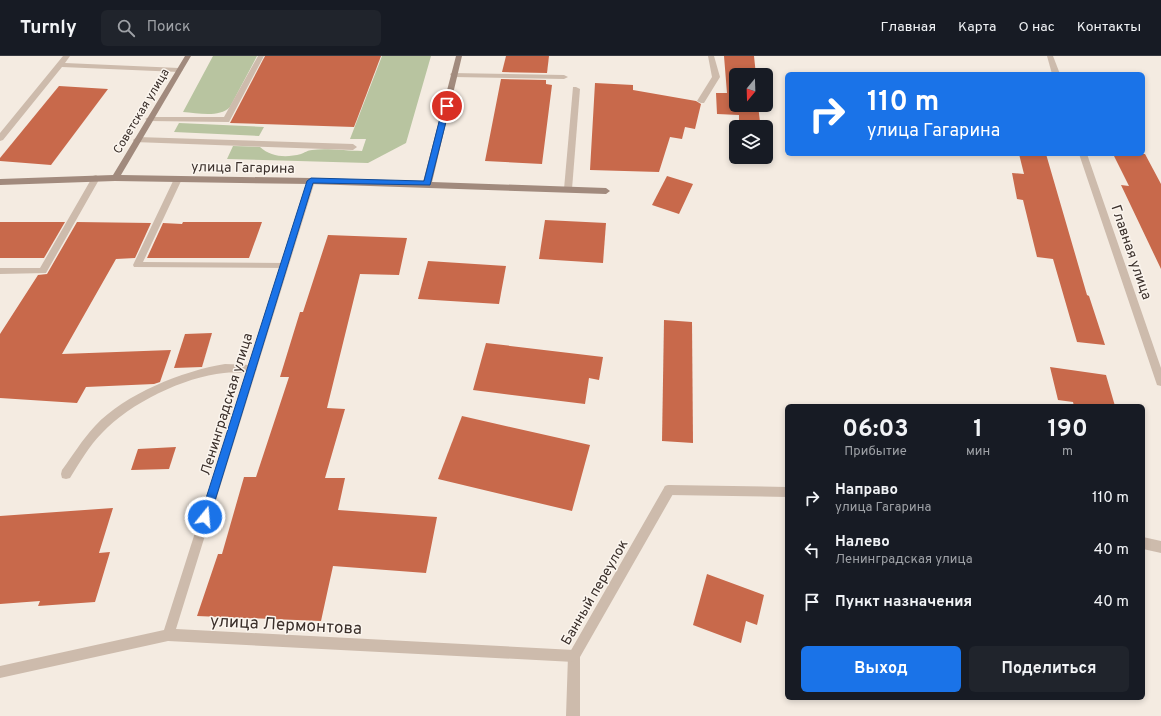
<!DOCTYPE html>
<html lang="ru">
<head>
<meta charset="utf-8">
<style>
  body { margin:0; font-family:Overpass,sans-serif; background:#20242c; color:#f1f3f6; height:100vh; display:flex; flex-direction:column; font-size:15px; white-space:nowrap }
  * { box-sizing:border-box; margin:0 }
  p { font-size:13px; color:#9ea1a6 }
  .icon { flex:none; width:22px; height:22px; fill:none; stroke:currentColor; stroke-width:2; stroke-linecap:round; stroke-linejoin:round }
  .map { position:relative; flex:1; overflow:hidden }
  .drawer { position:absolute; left:785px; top:348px; width:360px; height:296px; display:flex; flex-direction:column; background:#171b24; border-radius:6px; box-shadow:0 2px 6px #0003 }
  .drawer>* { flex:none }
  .hud { position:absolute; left:785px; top:16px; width:360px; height:84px; border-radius:6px; box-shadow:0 2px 6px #0003; background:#1a73e8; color:#fff; overflow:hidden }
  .needle { width:26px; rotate:199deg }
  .controls { position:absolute; left:729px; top:12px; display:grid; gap:8px }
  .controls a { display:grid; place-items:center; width:44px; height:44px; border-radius:6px; background:#171b24; box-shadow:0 2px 6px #0003; font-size:20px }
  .pin { position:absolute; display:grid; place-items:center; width:34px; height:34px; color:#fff; margin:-17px; border:2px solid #fff; border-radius:50%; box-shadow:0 1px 4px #0007 }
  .me { position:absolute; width:44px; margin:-22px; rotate:17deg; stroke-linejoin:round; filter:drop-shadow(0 0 3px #0008) }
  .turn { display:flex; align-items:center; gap:14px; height:84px; padding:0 16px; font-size:18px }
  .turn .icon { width:52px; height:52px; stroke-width:2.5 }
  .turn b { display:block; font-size:28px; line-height:34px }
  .eta { display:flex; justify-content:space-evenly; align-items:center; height:68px; text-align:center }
  .eta b { font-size:24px; font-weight:700; line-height:28px }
  .action { display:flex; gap:8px; margin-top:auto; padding:8px 16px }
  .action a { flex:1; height:46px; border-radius:6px; background:#1a73e8; color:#fff; font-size:16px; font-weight:700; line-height:46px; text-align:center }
  .action a+a { background:#20242c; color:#f1f3f6 }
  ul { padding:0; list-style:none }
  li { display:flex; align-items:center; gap:12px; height:52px; padding:0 16px }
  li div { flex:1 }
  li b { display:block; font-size:15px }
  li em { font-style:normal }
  header { display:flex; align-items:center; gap:24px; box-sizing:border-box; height:56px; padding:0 20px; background:#171b24; border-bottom:1px solid #363941 }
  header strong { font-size:19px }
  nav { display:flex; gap:22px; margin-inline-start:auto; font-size:14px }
  .search { width:280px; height:36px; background:#20242c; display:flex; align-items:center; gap:10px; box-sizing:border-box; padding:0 14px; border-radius:6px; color:#9ea1a6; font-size:15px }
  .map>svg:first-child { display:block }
</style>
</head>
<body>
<header>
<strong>Turnly</strong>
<div class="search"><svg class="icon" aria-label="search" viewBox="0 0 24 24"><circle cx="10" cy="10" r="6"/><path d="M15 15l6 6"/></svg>Поиск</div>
<nav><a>Главная</a><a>Карта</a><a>О нас</a><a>Контакты</a></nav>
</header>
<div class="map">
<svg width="1161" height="660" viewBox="0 0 1161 660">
  <rect width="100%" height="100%" fill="#f4ebe1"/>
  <!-- green -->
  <g fill="#b8c4a0">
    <path d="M213 0H257L230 51C219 62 198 57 183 56Z"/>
    <path d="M382 0H431L406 87 368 107 227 103 233 90 260 91C271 101 286 102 301 98 304 97 308 94 312 94 327 92 347 95 362 95L366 83H350Z"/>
    <polygon points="179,67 264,71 259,80 174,76"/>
  </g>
  <!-- building -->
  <g fill="#c8694b">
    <polygon points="265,0 381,0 354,71 230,67"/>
    <polygon points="506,0 549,0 547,17 502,16"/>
    <polygon points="724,0 754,0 756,19 736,19 736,49 758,49 760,66 739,65 739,59 717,58 716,37 727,37"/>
    <polygon points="501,23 546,24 546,28 552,29 542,108 485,105"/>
    <polygon points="595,27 633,29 633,34 696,45 701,48 695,73 685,71 682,83 670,81 659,116 590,114"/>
    <polygon points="59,30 108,33 51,109 0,105 0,102"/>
    <polygon points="1019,98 1046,98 1087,239 1089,240 1105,289 1077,286 1053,203 1037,201 1023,144 1017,143 1012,117 1024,118"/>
    <polygon points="1113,98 1145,98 1161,128 1161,213 1121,129 1129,130"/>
    <polygon points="667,120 693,128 679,158 652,149"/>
    <polygon points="545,164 606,167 603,207 539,203"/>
    <polygon points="0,166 65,166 44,202 0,202"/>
    <polygon points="77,166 151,167 135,202 116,203 62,298 171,294 160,326 154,328 86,331 77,347 0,342 0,278 38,219 47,218"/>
    <polygon points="183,166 262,166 249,202 147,202 163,167 182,168"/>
    <polygon points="328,179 407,182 399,219 360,218 327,352 345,353 325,422 345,422 338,454 437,461 426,517 333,510 321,565 197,560 218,498 222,498 244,421 256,421 289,321 280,321 300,256 303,256"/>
    <polygon points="428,205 506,210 499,248 418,243"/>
    <polygon points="664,264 692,266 693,387 662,385"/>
    <polygon points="212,277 202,311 174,312 185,278"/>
    <polygon points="486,287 603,301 599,324 589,322 585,348 473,334"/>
    <polygon points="1050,311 1106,319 1115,350 1074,350 1073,346 1058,344"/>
    <polygon points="462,360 590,389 572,455 438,423"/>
    <polygon points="176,391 169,413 131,414 138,393"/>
    <polygon points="113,452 99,497 110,496 95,546 38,550 40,545 0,548 0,460"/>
    <polygon points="707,518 764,539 757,569 746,565 741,587 693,569"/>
  </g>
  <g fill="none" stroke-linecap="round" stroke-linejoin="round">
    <!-- lane -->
    <g fill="#cdbbac" fill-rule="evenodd">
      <polygon points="63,0 70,0 65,7 179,12 183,14 179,16 62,11 3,84 0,85 0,77"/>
      <polygon points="258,0 264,0 229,66 149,65 145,63 149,61 224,61"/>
      <polygon points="708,0 714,0 720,21 704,47 701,47 697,45 712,21"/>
      <polygon points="451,17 564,19 568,21 564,23 454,21 450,19"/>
      <polygon points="573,31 576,31 580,33 572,133 568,136 564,133"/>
      <polygon points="137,81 353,88 357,91 353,94 134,86 133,84"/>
      <polygon points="96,119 100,122 46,217 0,218 0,212 40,212 93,120"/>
      <polygon points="178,120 182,123 143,206 284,207 287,208 288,210 287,212 134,211 133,209 174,123"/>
      <path d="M225 308 252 309 255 310 257 313 255 316 252 317C243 317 234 316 224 317 184 321 130 347 102 377 89 390 80 406 70 422L66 423 62 422 61 418 62 414C73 399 82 384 95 370 125 338 182 315 225 308Z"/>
      <polygon points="669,429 673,430 674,434 673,438 580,601 580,660 566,660 568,600 570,596 665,430"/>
    </g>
    <!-- street -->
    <g fill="#cdbbac" fill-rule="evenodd">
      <polygon points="1047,0 1053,0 1060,18 1052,18"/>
      <polygon points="1079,98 1087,98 1161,312 1161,330 1157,329 1156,326"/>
      <polygon points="311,122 315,125 176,573 574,594 578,596 580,600 578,604 574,606 168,585 0,622 0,610 164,574 307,125"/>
      <polygon points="669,429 787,431 787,441 669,439 665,438 664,434 665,430"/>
      <polygon points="1143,481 1161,485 1161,497 1143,493"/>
    </g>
    <!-- secondary -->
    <polygon fill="#a18a7d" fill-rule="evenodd" points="185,0 191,0 121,119 311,122 423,126 456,0 462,0 432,126 606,132 610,135 606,138 311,128 115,125 0,129 0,123 113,119"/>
  </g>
  <!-- route -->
  <polygon fill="#1a73e8" stroke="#114b97" points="447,48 450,50 430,129 313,127 210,461 209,464 205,466 201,464 200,461 307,125 311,122 424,125 443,50"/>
  <g text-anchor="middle" stroke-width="3" stroke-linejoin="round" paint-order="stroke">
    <!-- far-street labels -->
    <g font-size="12" fill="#3b302b" stroke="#fbf5ee">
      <text transform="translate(141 55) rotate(-59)" y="4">Советская улица</text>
    </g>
    <!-- street labels -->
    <g font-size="14" fill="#3b302b" stroke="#fbf5ee">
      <text transform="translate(243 111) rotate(1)" y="5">улица Гагарина</text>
      <text transform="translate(1132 196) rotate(71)" y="5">Главная улица</text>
      <text transform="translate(226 348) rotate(-73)" y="5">Ленинградская улица</text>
      <text transform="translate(594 536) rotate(-60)" y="5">Банный переулок</text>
    </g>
    <!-- near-street labels -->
    <g font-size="17" fill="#3b302b" stroke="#fbf5ee">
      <text transform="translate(286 568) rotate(3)" y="6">улица Лермонтова</text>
    </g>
  </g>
</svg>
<div class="controls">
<a><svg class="needle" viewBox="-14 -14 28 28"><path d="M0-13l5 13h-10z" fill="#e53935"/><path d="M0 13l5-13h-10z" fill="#9ea1a6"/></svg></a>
<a><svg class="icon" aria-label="layers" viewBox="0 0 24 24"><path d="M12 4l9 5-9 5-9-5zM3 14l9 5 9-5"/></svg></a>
</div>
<div class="pin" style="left:447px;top:50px;background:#d93025"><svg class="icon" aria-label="arrive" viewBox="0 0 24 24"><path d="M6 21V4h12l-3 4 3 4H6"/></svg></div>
<svg class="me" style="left:205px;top:461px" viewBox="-20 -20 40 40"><circle r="17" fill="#1a73e8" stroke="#fff" stroke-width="3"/><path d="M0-11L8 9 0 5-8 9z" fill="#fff"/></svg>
<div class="hud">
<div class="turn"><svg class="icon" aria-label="right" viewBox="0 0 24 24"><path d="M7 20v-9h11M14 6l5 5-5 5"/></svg><div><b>110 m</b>улица Гагарина</div></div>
</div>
<section class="drawer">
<div class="eta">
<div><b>06:03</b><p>Прибытие</p></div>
<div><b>1</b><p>мин</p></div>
<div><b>190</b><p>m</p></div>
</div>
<ul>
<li><svg class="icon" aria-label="right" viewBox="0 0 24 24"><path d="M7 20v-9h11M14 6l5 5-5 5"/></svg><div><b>Направо</b><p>улица Гагарина</p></div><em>110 m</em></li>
<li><svg class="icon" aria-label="left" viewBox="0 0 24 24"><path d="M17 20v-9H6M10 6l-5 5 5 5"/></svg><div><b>Налево</b><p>Ленинградская улица</p></div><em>40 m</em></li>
<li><svg class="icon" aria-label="arrive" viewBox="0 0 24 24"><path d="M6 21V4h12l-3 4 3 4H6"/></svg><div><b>Пункт назначения</b></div><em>40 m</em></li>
</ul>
<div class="action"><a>Выход</a><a>Поделиться</a></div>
</section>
</div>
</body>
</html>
